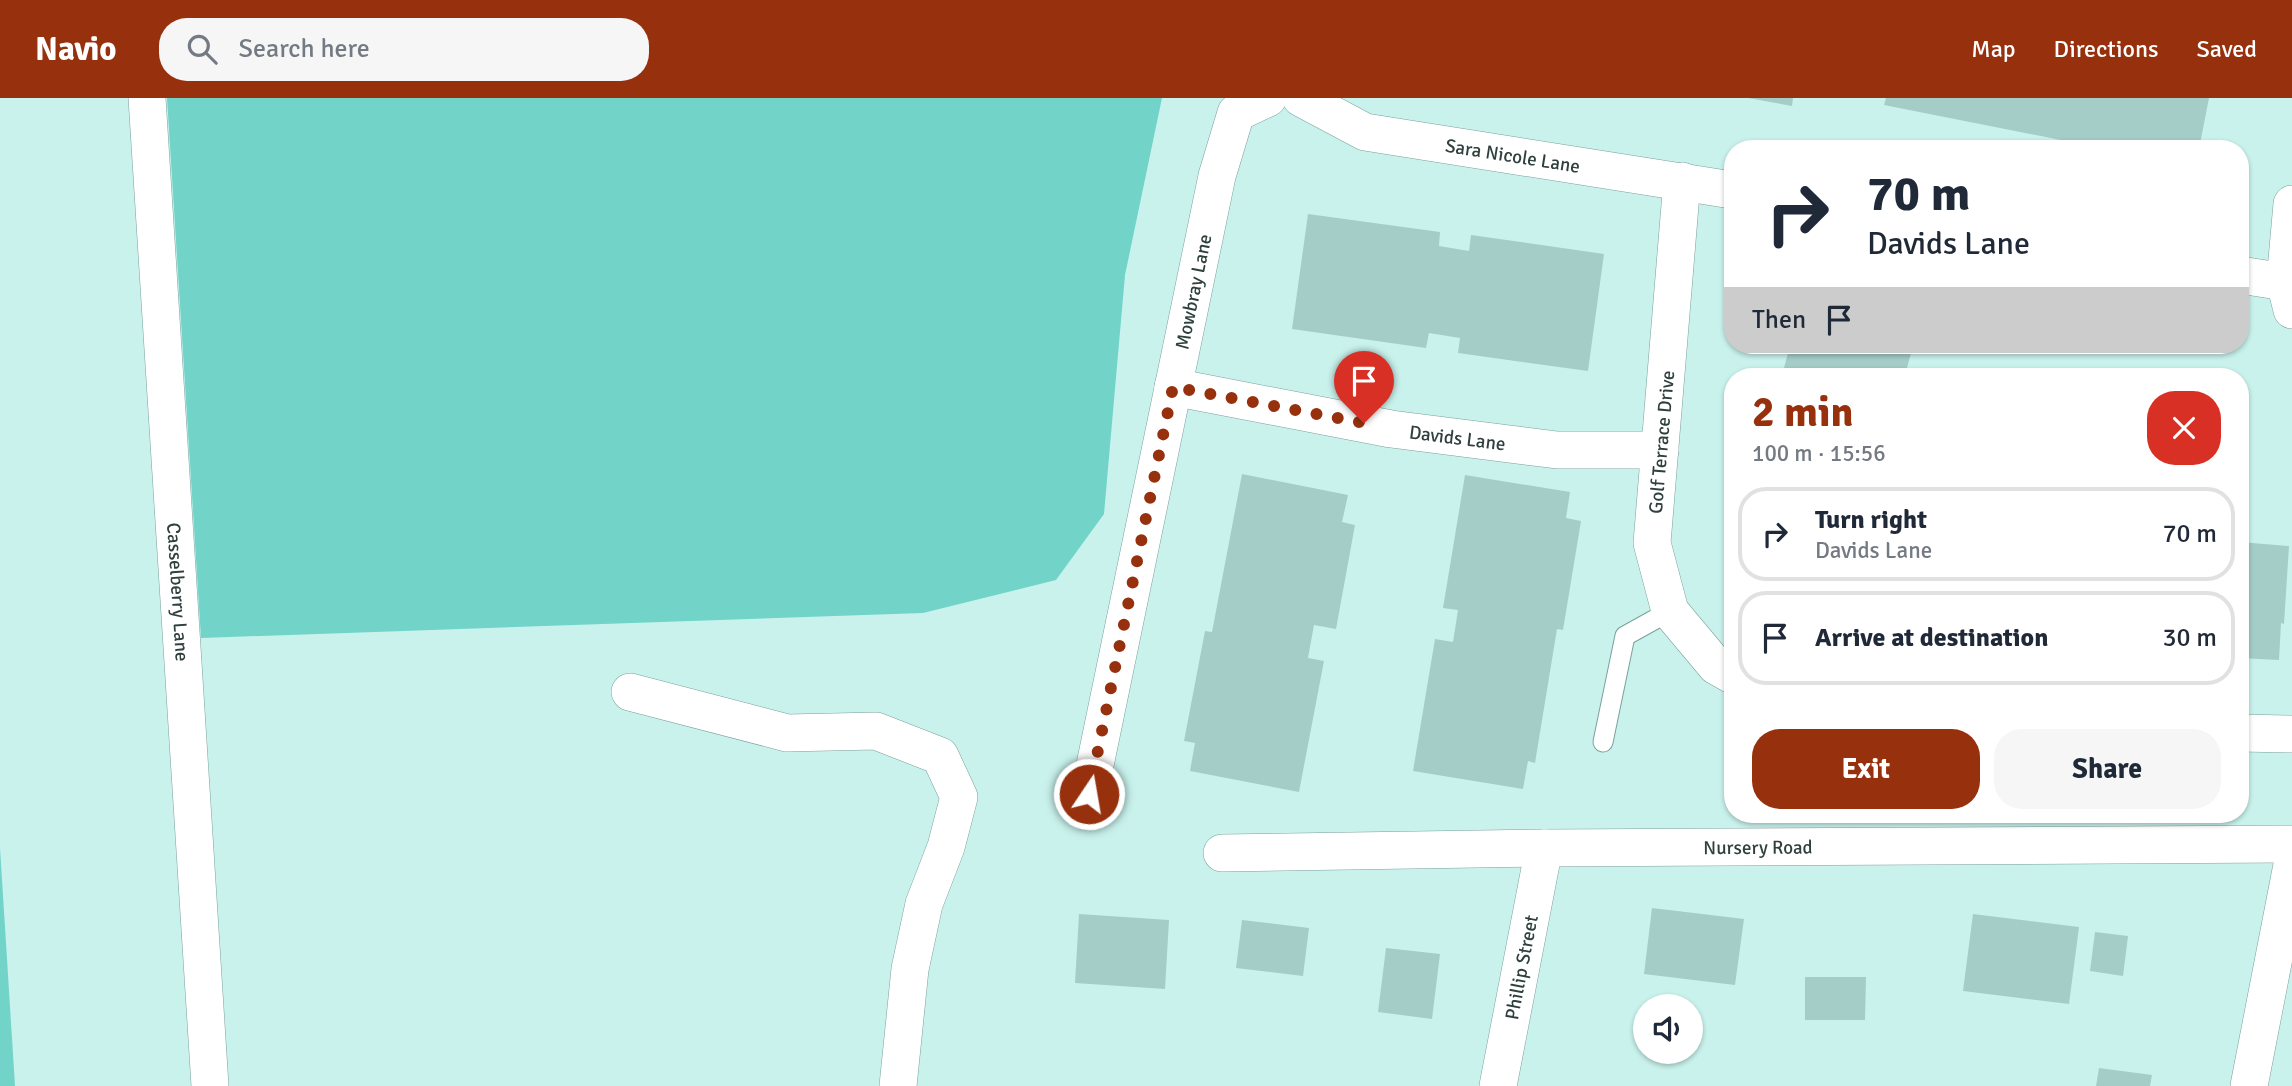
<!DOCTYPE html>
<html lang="en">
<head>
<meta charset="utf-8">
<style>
  body { margin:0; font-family:Signika,sans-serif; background:#f6f6f7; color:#1f2937; height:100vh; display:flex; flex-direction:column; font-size:26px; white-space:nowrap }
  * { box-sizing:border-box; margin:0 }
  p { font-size:23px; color:#747a83 }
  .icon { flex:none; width:38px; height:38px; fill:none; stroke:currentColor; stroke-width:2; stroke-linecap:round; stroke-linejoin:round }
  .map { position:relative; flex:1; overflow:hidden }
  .panel { position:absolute; left:1724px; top:270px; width:525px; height:455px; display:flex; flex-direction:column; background:#fff; border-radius:28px; box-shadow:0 2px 5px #0004 }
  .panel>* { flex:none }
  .top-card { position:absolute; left:1724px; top:42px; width:525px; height:214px; border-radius:28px; box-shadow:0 2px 5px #0004; background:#fff; color:#1f2937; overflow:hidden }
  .controls { position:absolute; left:1633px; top:896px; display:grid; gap:14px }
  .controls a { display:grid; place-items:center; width:70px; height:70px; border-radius:50%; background:#fff; box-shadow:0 2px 5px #0004; font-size:35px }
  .pin { position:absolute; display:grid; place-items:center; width:60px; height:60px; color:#fff; margin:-72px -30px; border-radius:50% 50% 50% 0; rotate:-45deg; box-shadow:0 0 7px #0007 }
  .pin .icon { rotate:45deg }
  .me { position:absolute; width:77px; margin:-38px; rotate:12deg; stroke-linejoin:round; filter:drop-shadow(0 0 5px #0008) }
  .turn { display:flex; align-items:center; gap:24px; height:147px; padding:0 28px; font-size:32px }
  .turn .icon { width:91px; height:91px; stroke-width:2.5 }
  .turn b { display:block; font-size:49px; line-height:60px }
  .then { display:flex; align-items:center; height:66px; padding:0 28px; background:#0003; gap:14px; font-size:26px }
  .round { display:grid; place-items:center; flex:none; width:74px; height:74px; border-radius:28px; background:#f6f6f7 }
  .overview { display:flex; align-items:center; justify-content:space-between; height:119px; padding:0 28px }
  h1 { font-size:42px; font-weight:700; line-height:52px; color:#97310d }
  .cta { display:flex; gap:14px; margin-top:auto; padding:14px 28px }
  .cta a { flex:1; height:80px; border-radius:28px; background:#97310d; color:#fff; font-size:28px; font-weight:700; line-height:80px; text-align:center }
  .cta a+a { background:#f6f6f7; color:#1f2937 }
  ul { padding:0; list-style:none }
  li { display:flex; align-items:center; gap:21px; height:94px; margin:0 14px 10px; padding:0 14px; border:4px solid #e0e1e3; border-radius:28px }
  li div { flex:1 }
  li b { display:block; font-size:26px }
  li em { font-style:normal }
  header { display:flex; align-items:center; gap:42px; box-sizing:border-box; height:98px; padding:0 35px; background:#97310d; color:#fff }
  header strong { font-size:33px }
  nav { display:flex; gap:38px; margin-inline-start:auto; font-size:24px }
  .search { width:490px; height:63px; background:#f6f6f7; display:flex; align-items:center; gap:18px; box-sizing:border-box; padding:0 24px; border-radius:28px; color:#747a83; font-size:26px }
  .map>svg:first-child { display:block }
</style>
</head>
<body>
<header>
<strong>Navio</strong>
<div class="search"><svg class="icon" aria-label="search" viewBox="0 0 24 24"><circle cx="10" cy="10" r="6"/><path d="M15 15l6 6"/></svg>Search here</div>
<nav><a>Map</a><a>Directions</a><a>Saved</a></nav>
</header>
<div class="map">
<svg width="2292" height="988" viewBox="0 0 2292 988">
  <rect width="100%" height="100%" fill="#c9f2ed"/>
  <!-- green -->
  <g fill="#72d3c9">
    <polygon points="167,0 1162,0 1125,177 1104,416 1056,482 923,515 201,540"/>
    <polygon points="0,750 15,988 0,988"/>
  </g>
  <!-- building -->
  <g fill="#a5cdc8">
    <polygon points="1748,0 1793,0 1792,8"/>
    <polygon points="1886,0 2209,0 2199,51 2106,51 1884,7"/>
    <polygon points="1308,116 1440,134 1439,148 1469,153 1471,137 1604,156 1588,273 1458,255 1460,240 1429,235 1426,250 1292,231"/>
    <polygon points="1790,247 1913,247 1905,278 1782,278"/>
    <polygon points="2154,271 2213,275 2213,278 2153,278"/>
    <polygon points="1242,376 1348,397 1342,424 1355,427 1336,531 1314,527 1308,560 1324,563 1299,694 1190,673 1195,645 1184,643 1205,533 1212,534"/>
    <polygon points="1465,377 1570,394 1566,420 1581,423 1563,532 1557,531 1535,665 1528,663 1523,691 1413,673 1435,541 1453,544 1458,512 1443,510"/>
    <polygon points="2240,444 2289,448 2284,526 2281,525 2279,562 2240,560"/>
    <polygon points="1652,810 1744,821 1735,887 1644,876"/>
    <polygon points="1079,816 1169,822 1165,891 1075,885"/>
    <polygon points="1973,816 2079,829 2069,906 1963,893"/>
    <polygon points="1242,822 1309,830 1303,878 1236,870"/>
    <polygon points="2095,834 2128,838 2123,878 2090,873"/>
    <polygon points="1386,850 1440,856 1432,921 1378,914"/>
    <polygon points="1805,879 1866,879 1865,922 1805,922"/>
    <polygon points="2099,970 2152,977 2150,988 2096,988"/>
  </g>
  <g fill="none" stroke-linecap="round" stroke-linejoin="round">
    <!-- service casing -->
    <g stroke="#7aa19d" stroke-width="21">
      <polyline id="service" points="1603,644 1625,538 1670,513"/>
    </g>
    <!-- minor casing -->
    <g stroke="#7aa19d" stroke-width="38">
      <g id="minor">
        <path id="s1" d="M147 0 210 988"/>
        <path id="s2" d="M1301 0 1365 34 1732 92"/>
        <polyline points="1682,83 1652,445 1670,513 1716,568 1732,577"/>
        <polyline points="2292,106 2285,184 2292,212"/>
        <polyline points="2240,177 2285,184"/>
        <path id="s3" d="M1173 289 1391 331 1557 352H1660"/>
        <polyline points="630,594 787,635 876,633 940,658 959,699 946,749 924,806 910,871 898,988"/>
        <polyline points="2240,635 2292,636"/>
        <path id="s4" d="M1089 696 1217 78 1236 15 1268 0"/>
        <path id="s5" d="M1222 755 1544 750 2292 746"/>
        <path id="s6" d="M1498 988 1544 750"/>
        <polyline points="2249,988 2292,767"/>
      </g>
    </g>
    <!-- service -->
    <use href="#service" stroke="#fff" stroke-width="19"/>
    <!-- minor -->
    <use href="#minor" stroke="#fff" stroke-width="37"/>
  </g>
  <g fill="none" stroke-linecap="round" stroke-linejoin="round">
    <!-- route -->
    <polyline stroke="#97310d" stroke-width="12" stroke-dasharray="0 21.6" points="1089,696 1173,289 1364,325"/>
  </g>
  <g text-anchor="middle" stroke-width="5" stroke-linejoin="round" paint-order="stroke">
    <!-- street labels -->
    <g font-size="19" fill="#30403e" stroke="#fff">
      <text dy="7" stroke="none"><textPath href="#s2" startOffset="222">Sara Nicole Lane</textPath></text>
      <text dy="7" stroke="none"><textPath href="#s4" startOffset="513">Mowbray Lane</textPath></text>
      <text dy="7" stroke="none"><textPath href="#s3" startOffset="289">Davids Lane</textPath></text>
      <text transform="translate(1661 344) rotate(-85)" y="7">Golf Terrace Drive</text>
      <text dy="7" stroke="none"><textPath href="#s1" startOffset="495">Casselberry Lane</textPath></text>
      <text dy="7" stroke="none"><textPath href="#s5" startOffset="536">Nursery Road</textPath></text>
      <text dy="7" stroke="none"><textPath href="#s6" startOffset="121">Phillip Street</textPath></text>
    </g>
  </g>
</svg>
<div class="controls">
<a><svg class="icon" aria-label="sound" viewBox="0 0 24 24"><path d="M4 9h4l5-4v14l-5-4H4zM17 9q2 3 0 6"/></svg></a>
</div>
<div class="pin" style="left:1364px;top:325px;background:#d93025"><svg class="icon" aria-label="arrive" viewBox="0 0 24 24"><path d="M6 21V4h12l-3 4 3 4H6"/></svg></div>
<svg class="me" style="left:1089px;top:696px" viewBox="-20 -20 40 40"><circle r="17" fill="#97310d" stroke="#fff" stroke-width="3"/><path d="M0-11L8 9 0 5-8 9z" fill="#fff"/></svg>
<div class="top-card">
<div class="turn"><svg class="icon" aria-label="right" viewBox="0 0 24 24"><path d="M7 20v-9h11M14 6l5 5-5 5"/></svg><div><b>70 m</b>Davids Lane</div></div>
<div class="then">Then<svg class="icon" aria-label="arrive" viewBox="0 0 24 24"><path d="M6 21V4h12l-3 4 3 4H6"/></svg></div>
</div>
<section class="panel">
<div class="overview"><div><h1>2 min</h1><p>100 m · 15:56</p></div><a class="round" style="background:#d93025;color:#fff"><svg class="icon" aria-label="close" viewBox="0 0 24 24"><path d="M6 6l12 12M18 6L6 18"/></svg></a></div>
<ul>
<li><svg class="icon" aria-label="right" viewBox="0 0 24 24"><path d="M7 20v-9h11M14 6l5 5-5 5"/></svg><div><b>Turn right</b><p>Davids Lane</p></div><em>70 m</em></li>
<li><svg class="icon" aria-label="arrive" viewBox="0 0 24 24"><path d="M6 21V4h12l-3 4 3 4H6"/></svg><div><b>Arrive at destination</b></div><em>30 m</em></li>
</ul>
<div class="cta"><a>Exit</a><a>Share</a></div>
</section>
</div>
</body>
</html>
